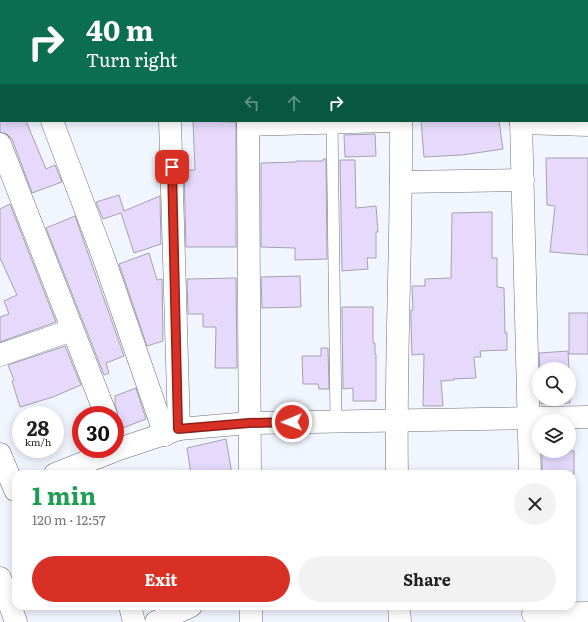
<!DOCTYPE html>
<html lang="en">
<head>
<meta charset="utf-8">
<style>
  body { margin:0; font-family:Literata,serif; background:#f2f2f2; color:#222; height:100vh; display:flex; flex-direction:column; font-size:15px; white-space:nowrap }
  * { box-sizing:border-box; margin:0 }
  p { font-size:13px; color:#767676 }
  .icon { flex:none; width:22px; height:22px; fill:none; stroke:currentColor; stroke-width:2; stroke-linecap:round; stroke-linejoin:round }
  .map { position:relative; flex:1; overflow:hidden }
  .panel { position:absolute; left:12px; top:470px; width:564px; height:140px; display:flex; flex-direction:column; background:#fff; border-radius:12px; box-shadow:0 2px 10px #0003 }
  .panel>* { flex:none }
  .banner { position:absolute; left:0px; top:0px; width:588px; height:122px; box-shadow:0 2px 10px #0003; background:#0b6e4f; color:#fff; overflow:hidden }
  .buttons { position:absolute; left:532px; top:362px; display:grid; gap:8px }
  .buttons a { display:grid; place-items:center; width:44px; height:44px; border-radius:50%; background:#fff; box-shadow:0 2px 10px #0003; font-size:20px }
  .speed { position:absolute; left:12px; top:406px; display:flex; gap:8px; font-size:20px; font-weight:700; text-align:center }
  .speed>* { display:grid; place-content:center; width:52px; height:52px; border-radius:50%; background:#fff; box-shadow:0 2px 10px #0003; line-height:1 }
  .speed small { font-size:10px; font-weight:400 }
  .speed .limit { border:6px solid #d22; background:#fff; color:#111 }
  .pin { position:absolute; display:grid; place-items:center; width:34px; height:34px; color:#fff; margin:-17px; border-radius:8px; box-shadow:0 2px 6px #0006 }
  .me { position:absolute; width:44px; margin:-22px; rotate:269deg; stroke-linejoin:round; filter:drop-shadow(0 0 3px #0008) }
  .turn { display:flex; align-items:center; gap:14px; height:84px; padding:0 20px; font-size:18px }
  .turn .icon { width:52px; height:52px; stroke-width:2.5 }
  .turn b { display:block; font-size:28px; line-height:34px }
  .lanes { display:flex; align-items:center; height:38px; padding:0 20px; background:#0003; justify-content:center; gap:20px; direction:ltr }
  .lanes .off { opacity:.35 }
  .round { display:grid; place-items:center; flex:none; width:42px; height:42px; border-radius:21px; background:#f2f2f2 }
  .head { display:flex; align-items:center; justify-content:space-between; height:68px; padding:0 20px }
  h1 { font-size:24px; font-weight:700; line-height:30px; color:#1e9e55 }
  .primary-button { display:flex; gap:8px; margin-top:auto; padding:8px 20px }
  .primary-button a { flex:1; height:46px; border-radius:24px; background:#d93025; color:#fff; font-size:16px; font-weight:700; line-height:46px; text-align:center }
  .primary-button a+a { background:#f2f2f2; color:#222 }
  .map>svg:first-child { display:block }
</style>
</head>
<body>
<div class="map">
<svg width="588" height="622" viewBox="0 0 588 622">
  <rect width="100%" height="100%" fill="#f1f5fe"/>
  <!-- building -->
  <g fill="#e6d9fc" stroke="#a5a2ac">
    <polygon points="0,121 26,121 46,169 55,165 62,182 32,193 12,139 7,134 0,132"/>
    <polygon points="193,121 236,122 236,247 186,247 184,170 195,170"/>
    <polygon points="421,121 499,121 503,149 462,155 424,157"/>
    <polygon points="375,134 376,156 345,157 344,135"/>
    <polygon points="546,158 588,158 588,255 550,252 555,206 547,205"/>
    <polygon points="323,159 326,159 327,259 295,260 295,248 261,247 261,163 296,162 296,161 323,161"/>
    <polygon points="340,160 355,160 356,208 376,206 378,232 376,232 376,258 367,258 368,269 342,271"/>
    <polygon points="119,195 124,211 160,196 161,244 134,253 121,213 103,219 96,202"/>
    <polygon points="10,204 56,322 0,342 0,317 9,314 4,301 17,295 0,258 0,209"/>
    <polygon points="492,212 492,258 497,258 497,287 504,288 505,333 507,333 507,350 480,351 481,357 474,357 476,378 453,379 454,380 441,381 443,406 423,406 424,354 412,355 411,321 411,310 413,310 412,286 425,286 425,279 451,278 452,213"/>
    <polygon points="75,216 124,356 106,363 109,373 104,375 46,228"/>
    <polygon points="149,253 157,280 162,279 163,341 147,346 119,264"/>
    <polygon points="300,276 301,307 262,308 261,277"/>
    <polygon points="236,278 237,368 215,368 216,327 203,327 203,314 188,314 187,279"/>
    <polygon points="342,307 373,307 373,343 375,343 375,354 376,354 376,401 353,401 353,388 343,389"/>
    <rect x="569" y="313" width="19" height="41"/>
    <polygon points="65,346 81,385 53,397 20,407 12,381 14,380 8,365"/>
    <polygon points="321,348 328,348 329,389 319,389 318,384 303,384 302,356 321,356"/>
    <polygon points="568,351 569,369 540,369 539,353"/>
    <polygon points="569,378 570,403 541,404 541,399 569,399"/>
    <polygon points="136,388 146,419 115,431 115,423 118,416 115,404 115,396"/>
    <polygon points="226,439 232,474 191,474 187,448"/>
    <rect x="542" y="451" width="32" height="23"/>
  </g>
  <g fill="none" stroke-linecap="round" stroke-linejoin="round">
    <!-- lane casing -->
    <g stroke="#6b7079" stroke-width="12">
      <g id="lane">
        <polyline points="331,0 331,1"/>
        <polyline points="332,121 336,420"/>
      </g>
    </g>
    <!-- street casing -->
    <g stroke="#6b7079" stroke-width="23">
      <g id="street">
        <polyline points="167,0 197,0"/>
        <polyline points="247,0 247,1"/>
        <polyline points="400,0 400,1"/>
        <polyline points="520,0 520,1"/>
        <polyline points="0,86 1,85"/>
        <polyline points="52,121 103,256 165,435"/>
        <polyline points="170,121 179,429"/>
        <polyline points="248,121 250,474"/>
        <polyline points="521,121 530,474"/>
        <polyline points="521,123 588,125"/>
        <polyline points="248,125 388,121"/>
        <polyline points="0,144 106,415"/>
        <polyline points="401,182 523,180"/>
        <polyline points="0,355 72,330"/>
        <polyline points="0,454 15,490"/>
        <polyline points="55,474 119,449 179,429 249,423 588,417"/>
        <path d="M397 474C395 356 402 239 401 121"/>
        <polyline points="0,578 16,622"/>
        <polyline points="130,606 134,622"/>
        <polyline points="251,606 251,622"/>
        <polyline points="399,606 400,622"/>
        <polyline points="533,614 588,613"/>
        <polyline points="156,622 191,606"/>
      </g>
    </g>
    <!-- lane -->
    <use href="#lane" stroke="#fff" stroke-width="11"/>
    <!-- street -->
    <use href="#street" stroke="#fff" stroke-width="22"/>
  </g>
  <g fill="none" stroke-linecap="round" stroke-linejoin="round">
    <!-- route casing -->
    <g stroke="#8d1f18" stroke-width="10">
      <polyline id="route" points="172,167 178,429 249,423 292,422"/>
    </g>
    <!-- route -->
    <use href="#route" stroke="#d93025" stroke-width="7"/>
  </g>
</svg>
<div class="buttons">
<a><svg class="icon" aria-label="search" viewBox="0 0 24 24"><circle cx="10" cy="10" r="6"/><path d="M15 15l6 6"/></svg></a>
<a><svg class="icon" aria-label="layers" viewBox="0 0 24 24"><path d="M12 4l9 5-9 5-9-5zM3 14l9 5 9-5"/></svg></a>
</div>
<div class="speed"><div>28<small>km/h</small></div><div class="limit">30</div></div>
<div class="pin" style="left:172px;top:167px;background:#d93025"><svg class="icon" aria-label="arrive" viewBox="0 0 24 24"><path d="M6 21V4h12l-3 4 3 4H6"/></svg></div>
<svg class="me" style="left:292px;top:422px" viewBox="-20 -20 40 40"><circle r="17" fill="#d93025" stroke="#fff" stroke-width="3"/><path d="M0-11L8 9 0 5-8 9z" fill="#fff"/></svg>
<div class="banner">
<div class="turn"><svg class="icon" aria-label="right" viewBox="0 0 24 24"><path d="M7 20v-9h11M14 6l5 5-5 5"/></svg><div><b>40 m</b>Turn right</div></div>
<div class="lanes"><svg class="icon off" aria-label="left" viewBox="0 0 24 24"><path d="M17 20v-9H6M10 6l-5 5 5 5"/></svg><svg class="icon off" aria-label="ahead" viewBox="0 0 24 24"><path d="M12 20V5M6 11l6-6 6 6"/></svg><svg class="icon" aria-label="right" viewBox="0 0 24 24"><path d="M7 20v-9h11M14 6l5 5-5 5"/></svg></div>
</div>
<section class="panel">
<div class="head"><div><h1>1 min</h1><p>120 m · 12:57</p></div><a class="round"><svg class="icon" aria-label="close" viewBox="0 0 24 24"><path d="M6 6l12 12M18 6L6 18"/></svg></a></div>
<div class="primary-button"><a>Exit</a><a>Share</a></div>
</section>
</div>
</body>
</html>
